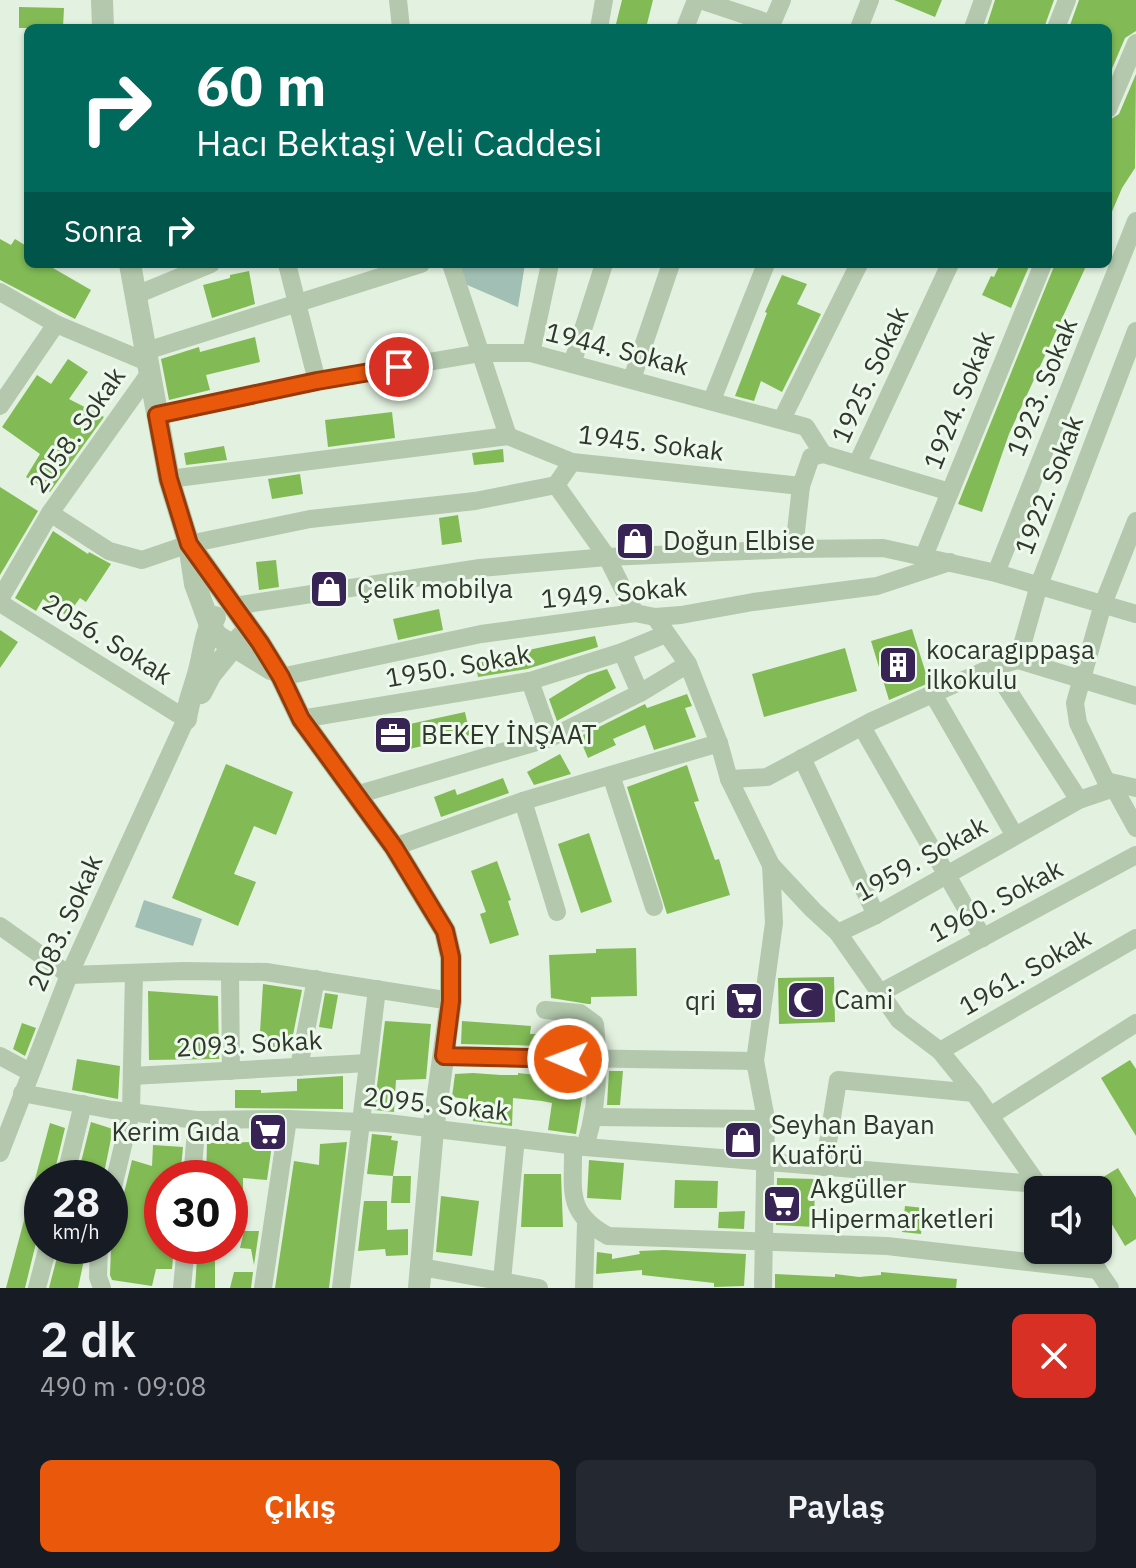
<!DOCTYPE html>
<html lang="tr">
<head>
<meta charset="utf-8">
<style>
  body { margin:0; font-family:"IBM Plex Sans",sans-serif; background:#242831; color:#f1f3f6; height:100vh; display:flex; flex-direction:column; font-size:30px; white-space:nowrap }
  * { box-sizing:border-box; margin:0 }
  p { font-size:26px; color:#9ea1a6 }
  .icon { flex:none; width:44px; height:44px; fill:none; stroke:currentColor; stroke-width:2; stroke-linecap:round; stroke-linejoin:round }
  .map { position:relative; height:1288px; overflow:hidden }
  .side { display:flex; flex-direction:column; background:#171b24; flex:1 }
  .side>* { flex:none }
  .guide { position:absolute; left:24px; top:24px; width:1088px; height:244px; border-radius:12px; box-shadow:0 2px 6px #0004; background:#00695c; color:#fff; overflow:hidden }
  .tools { position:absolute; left:1024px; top:1176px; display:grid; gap:16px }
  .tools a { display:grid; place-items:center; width:88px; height:88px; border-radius:12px; background:#171b24; box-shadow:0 2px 6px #0004; font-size:40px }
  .speed { position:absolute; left:24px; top:1160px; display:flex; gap:16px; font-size:40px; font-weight:700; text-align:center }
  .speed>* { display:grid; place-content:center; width:104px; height:104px; border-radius:50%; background:#171b24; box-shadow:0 2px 6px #0004; line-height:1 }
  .speed small { font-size:20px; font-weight:400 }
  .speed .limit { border:12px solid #d22; background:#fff; color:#111 }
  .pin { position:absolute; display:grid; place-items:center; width:68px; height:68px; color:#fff; margin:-34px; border:4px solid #fff; border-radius:50%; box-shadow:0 2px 8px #0007 }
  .me { position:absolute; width:88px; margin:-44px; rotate:271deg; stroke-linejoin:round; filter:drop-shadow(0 0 6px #0008) }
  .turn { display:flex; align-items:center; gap:28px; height:168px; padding:0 40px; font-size:36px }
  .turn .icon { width:104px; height:104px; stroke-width:2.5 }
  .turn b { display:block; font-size:56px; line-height:68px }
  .then { display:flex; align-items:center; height:76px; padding:0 40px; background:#0003; gap:16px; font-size:30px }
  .round { display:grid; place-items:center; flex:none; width:84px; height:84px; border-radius:12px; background:#242831 }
  .summary { display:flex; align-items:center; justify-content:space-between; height:136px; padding:0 40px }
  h1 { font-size:48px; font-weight:600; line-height:60px }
  .primary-button { display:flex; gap:16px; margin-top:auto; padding:16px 40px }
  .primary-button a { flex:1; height:92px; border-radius:12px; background:#ea580c; color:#fff; font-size:32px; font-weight:600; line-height:92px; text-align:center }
  .primary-button a+a { background:#242831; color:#f1f3f6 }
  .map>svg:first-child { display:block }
</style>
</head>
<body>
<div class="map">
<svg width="1136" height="1288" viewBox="0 0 1136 1288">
  <rect width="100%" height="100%" fill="#e3f1e0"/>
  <!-- green -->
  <g fill="#a1bfb5">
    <polygon points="455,264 525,264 518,307 458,281"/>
    <polygon points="144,900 202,919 193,946 135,927"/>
  </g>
  <!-- building -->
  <g fill="#82bb55">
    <polygon points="622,0 653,0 646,28 615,28"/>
    <polygon points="894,0 942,0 935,17"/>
    <polygon points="995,0 1054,0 1044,28 986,28"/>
    <polygon points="1079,0 1136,0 1136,31 1125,38 1108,78 1108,28 1069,28"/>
    <polygon points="19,7 64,8 63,28 19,28"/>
    <polygon points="1136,74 1135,168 1122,188 1108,221 1108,121 1119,114"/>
    <polygon points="0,239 11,245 15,239 28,247 28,264 46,264 91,290 75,319 0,280"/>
    <polygon points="1000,264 1030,264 1011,308 982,295 991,276 994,277"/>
    <polygon points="1055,264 1087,264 1009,434 982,512 958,504"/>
    <polygon points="249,271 255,304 212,318 203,285 230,278 230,275"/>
    <polygon points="782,275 807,284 797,304 821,314 782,392 761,381 754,401 735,396 767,313 765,312"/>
    <polygon points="255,337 260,362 206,375 210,390 169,400 161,359 199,347 200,352"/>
    <polygon points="68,359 88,372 69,399 104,417 50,492 26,477 40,454 2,427 37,375 51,384"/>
    <polygon points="392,412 395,438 328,447 325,420"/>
    <polygon points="224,446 227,460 186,465 184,453"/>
    <polygon points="503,449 504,462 474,465 472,453"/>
    <polygon points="300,474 303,494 272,499 268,479"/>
    <polygon points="0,487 38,511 0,575"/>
    <polygon points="458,515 462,542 442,545 439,518"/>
    <polygon points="53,531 88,554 89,552 111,564 86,602 80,598 67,616 43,599 36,611 15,598"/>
    <polygon points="276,560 279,587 259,590 256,562"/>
    <polygon points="439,609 443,630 398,640 393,619"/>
    <polygon points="912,629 929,683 889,700 871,641"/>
    <polygon points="0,630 18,642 0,668"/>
    <polygon points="595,636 598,647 527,669 478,677 475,661"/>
    <polygon points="845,648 857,691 764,717 752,674"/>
    <polygon points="607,669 616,688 557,721 549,699 588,675"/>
    <polygon points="687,694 692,706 685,708 696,737 654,750 645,725 613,739 616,745 588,758 579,737 645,704 647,708"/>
    <polygon points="465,712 470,735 392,753 387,729"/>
    <polygon points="560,754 571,774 534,785 527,772"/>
    <polygon points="226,764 293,792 276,835 254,826 234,874 256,882 238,926 172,898"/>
    <polygon points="687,765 699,801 694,802 715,860 719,859 730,895 667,914 627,787"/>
    <polygon points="503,778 509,793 441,817 434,797 455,789 457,795"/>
    <polygon points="589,833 612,902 581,913 558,844"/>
    <polygon points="497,861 511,900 508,901 519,935 490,944 480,914 486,912 471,871"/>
    <polygon points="636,948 637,996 591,997 591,1004 588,1004 551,998 549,955 596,953 596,949"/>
    <polygon points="834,977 835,1022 779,1024 778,978"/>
    <polygon points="263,984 302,990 290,1050 259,1048"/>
    <polygon points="148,991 218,996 219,1059 149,1060"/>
    <polygon points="325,993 338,995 332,1029 319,1027"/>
    <polygon points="385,1021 431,1024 426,1079 396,1080 394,1112 374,1110"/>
    <polygon points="462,1021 531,1026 530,1034 545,1034 545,1046 461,1044"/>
    <polygon points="22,1023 36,1028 25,1056 13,1049"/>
    <polygon points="77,1059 120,1066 118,1099 72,1090"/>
    <polygon points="1130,1060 1136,1069 1136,1136 1101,1078"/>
    <polygon points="609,1071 623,1071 620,1105 607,1105"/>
    <polygon points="473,1073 501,1075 518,1075 518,1073 585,1080 576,1134 548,1130 552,1103 542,1101 513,1098 512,1126 473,1121 474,1100 452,1097 455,1074"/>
    <polygon points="343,1076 343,1109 235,1108 235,1090 261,1090 261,1093 297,1091 297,1079"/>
    <polygon points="91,1122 113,1129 103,1178 77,1178"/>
    <polygon points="50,1123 65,1128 53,1178 42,1178 42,1236 36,1243 25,1288 6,1288"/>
    <polygon points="254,1131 274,1131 267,1180 243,1178 243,1190 230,1190 230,1178 206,1178 207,1143 253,1142"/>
    <polygon points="372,1134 392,1136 391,1140 398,1141 393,1176 367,1174"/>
    <polygon points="347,1142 329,1288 275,1288 294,1161 319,1165 320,1144"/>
    <polygon points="153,1145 183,1147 180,1178 162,1178 162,1246 174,1246 172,1269 156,1269 152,1286 112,1280 110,1275 111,1247 132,1160 152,1166"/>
    <polygon points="589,1160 624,1163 621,1200 587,1198"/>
    <polygon points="1118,1168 1136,1198 1136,1239 1125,1246 1098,1201 1098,1190 1082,1190"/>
    <polygon points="524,1174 561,1174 563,1227 521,1227"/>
    <polygon points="393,1176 411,1176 410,1203 391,1203"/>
    <polygon points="777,1178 815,1179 814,1227 776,1225"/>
    <polygon points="675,1180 718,1181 717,1208 674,1208"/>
    <polygon points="441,1196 479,1201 472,1256 436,1252"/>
    <polygon points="364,1201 387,1201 387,1230 408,1229 408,1255 386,1256 385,1249 358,1251"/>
    <polygon points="905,1206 924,1208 921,1234 902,1232"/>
    <polygon points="745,1211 744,1229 718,1228 719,1212"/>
    <polygon points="244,1231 259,1231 254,1265 251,1249 240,1248"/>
    <polygon points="60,1246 87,1246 78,1288 49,1288"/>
    <polygon points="664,1250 746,1254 744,1286 714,1287 714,1283 642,1275 642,1270 596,1274 597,1252 612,1254 612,1259 640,1254 639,1251"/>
    <polygon points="197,1258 215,1258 215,1288 195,1288"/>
    <polygon points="234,1272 253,1272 251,1288 230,1288"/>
    <polygon points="881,1272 957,1279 956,1288 775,1288 775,1274 835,1277 835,1274 859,1277 881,1275"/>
  </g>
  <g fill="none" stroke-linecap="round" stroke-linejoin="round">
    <!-- minor -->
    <g stroke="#b3c8ad" stroke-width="18">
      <polyline points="398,0 401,28"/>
      <polyline points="700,0 772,24"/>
      <polyline points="599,28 604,0"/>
      <polyline points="685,28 696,0"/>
      <polyline points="770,28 782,0"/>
      <polyline points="859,28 870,0"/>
      <polyline points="973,28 983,0"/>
      <polyline points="1056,28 1067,0"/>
      <polyline points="1108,109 1136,43"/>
      <polyline points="287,264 317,381"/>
      <polyline points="451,264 508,436"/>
      <polyline points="0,292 56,324 147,362"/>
      <polyline points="136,295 211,264"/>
      <polyline points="146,351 421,264"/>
      <polyline points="531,353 550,264"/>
      <polyline points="572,364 604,264"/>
      <polyline points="632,379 671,264"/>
      <polyline points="712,400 766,264"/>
      <polyline points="0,406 56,324"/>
      <polyline points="157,415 317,381 481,353 531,353 806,427 823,454 950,492"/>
      <polyline points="782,419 859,264"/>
      <polyline points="857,464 950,264"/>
      <polyline points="169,479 508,436 572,462 801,486 811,457 823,454"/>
      <polyline points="556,485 607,557 635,613"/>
      <polyline points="50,513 109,551 142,560 189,544 310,519 475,501 556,485 572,462"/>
      <polyline points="1136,521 1103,604 1075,703 1078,723 1106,781 1114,788 1136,828"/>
      <polyline points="794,549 801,486"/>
      <polyline points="924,556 1043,264"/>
      <polyline points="996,573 1136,221"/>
      <polyline points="0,599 50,513 149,374"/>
      <polyline points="0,603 186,719 69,975 0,1153"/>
      <polyline points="234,606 480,568 607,557 794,549 883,548 996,573 1136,614"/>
      <polyline points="655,617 688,664"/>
      <polyline points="622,652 666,634"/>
      <polyline points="1018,660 1039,585 1136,331"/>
      <polyline points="993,667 1079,800"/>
      <polyline points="281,677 481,634 635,613 655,617 681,615 753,602 877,586 950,562"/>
      <polyline points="530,681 550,738"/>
      <polyline points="933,694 1015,836"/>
      <polyline points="301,719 530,681 622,652 640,693"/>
      <polyline points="862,727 983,938"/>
      <polyline points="719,743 729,779 771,865 774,923 755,1061 766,1119 763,1288"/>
      <polyline points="802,758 876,915"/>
      <polyline points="611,775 654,907"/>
      <polyline points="729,779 767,777 872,721 993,667 1018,660 1136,696"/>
      <polyline points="1106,781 1136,788"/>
      <polyline points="356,795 550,738 640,693 688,664 719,743 523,801 394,847"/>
      <polyline points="523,801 557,912"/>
      <polyline points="771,865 813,910 838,933 876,915 1079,800 1114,788"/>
      <polyline points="0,926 69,975 183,971 266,972 451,1001"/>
      <polyline points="838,933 899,1020 940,1051 974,1093 1041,1189"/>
      <polyline points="230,972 231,1071"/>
      <polyline points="880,993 1136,855"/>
      <path d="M545 1010 580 1013 595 1024C600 1066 598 1106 585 1147"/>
      <polyline points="940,1051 1136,938"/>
      <polyline points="0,1056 30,1072"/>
      <polyline points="444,1056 755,1061"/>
      <polyline points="299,1067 316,979"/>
      <polyline points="132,1076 368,1063"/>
      <polyline points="22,1093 112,1110 197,1120 288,1119 387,1123 585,1147 1037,1184"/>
      <polyline points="990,1116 1136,1023"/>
      <polyline points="595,1117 766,1119"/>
      <path d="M573 1145C574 1189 564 1212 608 1236L887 1246 1098 1270"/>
      <polyline points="824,1167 838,1080 974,1093"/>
      <polyline points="65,1178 83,1104"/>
      <polyline points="192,1178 197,1120"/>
      <polyline points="110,1200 131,1112 134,973"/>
      <polyline points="99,1246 98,1277 102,1288"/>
      <polyline points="1084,1250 1110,1288"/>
      <polyline points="421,1267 539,1288"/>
      <polyline points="37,1288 48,1246"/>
      <polyline points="182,1288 186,1246"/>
      <polyline points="263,1288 288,1119"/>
      <polyline points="341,1288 377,989"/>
      <polyline points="498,1288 502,1280 516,1138"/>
      <polyline points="584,1288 586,1224"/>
    </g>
    <!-- tertiary -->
    <g stroke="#b3c8ad" stroke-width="22">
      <polyline points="102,0 103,28"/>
      <polyline points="130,264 169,479 189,544 195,584 210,625 217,636 271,669"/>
      <polyline points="189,544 260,643 281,677 301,719 394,847 445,931 451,957 451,1001 433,1130 419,1288"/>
      <polyline points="201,693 211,674 241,637"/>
      <path d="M186 719C188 702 194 689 198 674 204 654 204 634 215 617"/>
    </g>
  </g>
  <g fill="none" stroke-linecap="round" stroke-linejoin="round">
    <!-- route casing -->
    <g stroke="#983908" stroke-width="20">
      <polyline id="route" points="399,367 317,381 157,415 169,479 189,544 260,643 281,677 301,719 394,847 445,931 451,957 451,1001 444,1056 568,1059"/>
    </g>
    <!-- route -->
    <use href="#route" stroke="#ea580c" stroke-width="14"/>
  </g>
  <!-- icons -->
  <defs>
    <g id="shop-square" transform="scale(2)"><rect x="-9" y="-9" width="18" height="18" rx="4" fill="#372455" stroke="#eef9ed"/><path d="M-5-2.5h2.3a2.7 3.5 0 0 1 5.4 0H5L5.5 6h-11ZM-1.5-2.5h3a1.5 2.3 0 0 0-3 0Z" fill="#fff"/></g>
    <g id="building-square" transform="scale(2)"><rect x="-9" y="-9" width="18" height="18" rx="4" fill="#372455" stroke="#eef9ed"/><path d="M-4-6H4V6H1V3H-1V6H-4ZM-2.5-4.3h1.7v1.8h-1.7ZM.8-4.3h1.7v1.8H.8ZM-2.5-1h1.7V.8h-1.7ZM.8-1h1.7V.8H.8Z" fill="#fff"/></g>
    <g id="office-square" transform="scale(2)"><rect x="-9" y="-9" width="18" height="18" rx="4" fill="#372455" stroke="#eef9ed"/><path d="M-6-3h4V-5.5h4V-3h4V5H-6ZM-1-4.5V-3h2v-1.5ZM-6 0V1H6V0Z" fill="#fff"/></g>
    <g id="mosque-square" transform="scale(2)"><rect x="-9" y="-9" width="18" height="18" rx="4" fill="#372455" stroke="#eef9ed"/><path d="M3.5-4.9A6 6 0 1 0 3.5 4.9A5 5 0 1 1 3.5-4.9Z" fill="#fff"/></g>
    <g id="supermarket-square" transform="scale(2)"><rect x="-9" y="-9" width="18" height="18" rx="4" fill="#372455" stroke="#eef9ed"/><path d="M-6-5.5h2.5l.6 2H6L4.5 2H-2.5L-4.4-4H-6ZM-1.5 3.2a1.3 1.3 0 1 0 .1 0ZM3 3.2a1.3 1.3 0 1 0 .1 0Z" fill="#fff"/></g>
  </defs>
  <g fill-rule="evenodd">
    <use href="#shop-square" x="635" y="541"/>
    <use href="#shop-square" x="329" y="589"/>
    <use href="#building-square" x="898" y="665"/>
    <use href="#office-square" x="393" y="735"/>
    <use href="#mosque-square" x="806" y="1000"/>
    <use href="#supermarket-square" x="744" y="1001"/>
    <use href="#supermarket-square" x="268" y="1132"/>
    <use href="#shop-square" x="743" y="1140"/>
    <use href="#supermarket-square" x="782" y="1204"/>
  </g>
  <g text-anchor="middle" stroke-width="6" stroke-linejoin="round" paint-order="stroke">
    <!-- street labels -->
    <g font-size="26" fill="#30372b" stroke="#eef9ed">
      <text transform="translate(617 349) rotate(14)" y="9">1944. Sokak</text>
      <text transform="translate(870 375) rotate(-65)" y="9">1925. Sokak</text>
      <text transform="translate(1042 387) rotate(-68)" y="9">1923. Sokak</text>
      <text transform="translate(959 400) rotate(-68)" y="9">1924. Sokak</text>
      <text transform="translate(77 430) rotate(-55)" y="9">2058. Sokak</text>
      <text transform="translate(651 443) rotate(7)" y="9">1945. Sokak</text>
      <text transform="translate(1049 485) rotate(-69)" y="9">1922. Sokak</text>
      <text transform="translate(614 593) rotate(-5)" y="9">1949. Sokak</text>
      <text transform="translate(107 639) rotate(32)" y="9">2056. Sokak</text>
      <text transform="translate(458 666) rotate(-10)" y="9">1950. Sokak</text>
      <text transform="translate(921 859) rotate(-29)" y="9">1959. Sokak</text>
      <text transform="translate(996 901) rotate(-28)" y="9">1960. Sokak</text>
      <text transform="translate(65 923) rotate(-66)" y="9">2083. Sokak</text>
      <text transform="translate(1025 972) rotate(-30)" y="9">1961. Sokak</text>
      <text transform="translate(249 1044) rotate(-3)" y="9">2093. Sokak</text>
      <text transform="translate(436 1104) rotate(6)" y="9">2095. Sokak</text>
    </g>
    <!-- poi labels -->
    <g font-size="26" fill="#30372b" stroke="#eef9ed" text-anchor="start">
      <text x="663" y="550">Doğun Elbise</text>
      <text x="357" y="598">Çelik mobilya</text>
      <text x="926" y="659">kocaragıppaşa<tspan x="926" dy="30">ilkokulu</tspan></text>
      <text x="421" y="744">BEKEY İNŞAAT</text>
      <text x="834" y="1009">Cami</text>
      <text x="716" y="1010" text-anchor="end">qri</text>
      <text x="771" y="1134">Seyhan Bayan<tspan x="771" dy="30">Kuaförü</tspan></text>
      <text x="240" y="1141" text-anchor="end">Kerim Gıda</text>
      <text x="810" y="1198">Akgüller<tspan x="810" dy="30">Hipermarketleri</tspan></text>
    </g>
  </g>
</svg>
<div class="tools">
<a><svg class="icon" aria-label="sound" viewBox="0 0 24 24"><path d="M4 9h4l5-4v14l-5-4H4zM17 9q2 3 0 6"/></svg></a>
</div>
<div class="speed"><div>28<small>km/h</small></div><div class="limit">30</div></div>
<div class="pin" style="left:399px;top:367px;background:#d93025"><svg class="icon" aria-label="arrive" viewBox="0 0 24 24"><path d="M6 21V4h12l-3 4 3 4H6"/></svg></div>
<svg class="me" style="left:568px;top:1059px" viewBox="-20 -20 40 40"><circle r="17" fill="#ea580c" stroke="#fff" stroke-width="3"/><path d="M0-11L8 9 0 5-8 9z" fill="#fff"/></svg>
<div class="guide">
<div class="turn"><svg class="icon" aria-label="right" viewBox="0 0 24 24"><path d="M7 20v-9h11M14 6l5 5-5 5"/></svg><div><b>60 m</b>Hacı Bektaşi Veli Caddesi</div></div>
<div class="then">Sonra<svg class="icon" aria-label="right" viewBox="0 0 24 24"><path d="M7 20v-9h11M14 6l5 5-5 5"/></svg></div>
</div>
</div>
<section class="side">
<div class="summary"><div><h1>2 dk</h1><p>490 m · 09:08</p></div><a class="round" style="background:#d93025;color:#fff"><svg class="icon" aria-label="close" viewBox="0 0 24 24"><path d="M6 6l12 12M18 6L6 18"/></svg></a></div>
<div class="primary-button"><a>Çıkış</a><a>Paylaş</a></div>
</section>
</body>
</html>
